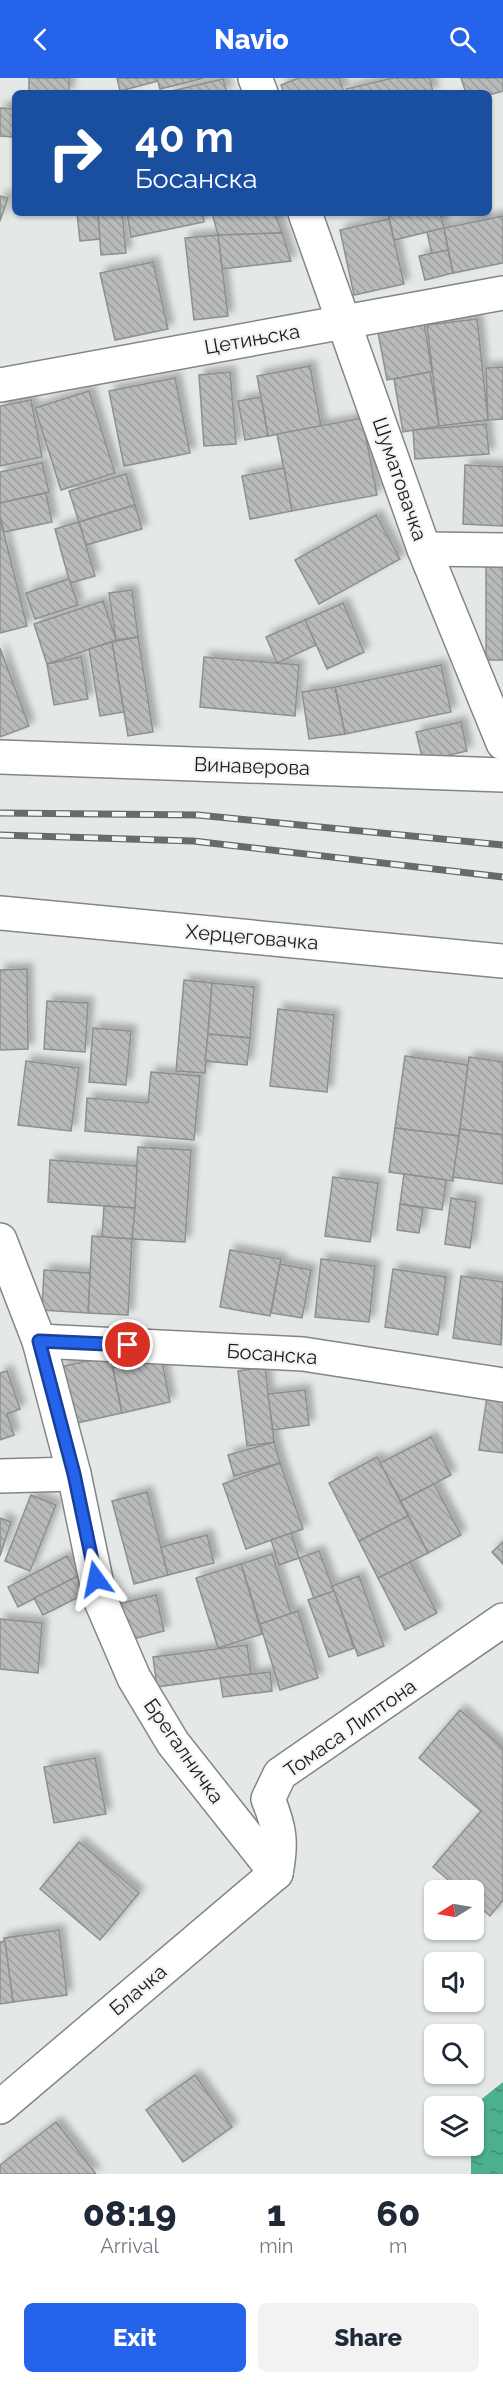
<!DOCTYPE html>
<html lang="en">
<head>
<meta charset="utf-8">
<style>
  body { margin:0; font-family:Raleway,sans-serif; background:#f2f2f3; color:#1f2937; height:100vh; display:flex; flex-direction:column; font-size:22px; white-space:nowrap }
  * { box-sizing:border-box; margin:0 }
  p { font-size:20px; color:#747a83 }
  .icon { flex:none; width:33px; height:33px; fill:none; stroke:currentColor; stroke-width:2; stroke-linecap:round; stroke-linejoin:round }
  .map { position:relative; height:2096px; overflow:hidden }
  .side { display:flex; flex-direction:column; background:#fff; flex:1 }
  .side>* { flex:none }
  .hud { position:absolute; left:12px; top:12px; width:480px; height:126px; border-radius:9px; box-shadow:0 2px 4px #0004; background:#1a4fa0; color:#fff; overflow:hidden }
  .needle { width:39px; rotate:259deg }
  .buttons { position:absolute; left:424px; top:1802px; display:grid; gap:12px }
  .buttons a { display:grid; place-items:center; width:60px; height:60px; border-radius:9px; background:#fff; box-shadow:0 2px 4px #0004; font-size:30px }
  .pin { position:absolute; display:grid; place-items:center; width:51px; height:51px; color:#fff; margin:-26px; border:3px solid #fff; border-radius:50%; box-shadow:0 2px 6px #0007 }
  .me { position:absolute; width:66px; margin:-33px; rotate:348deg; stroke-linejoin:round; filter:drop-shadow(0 0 4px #0008) }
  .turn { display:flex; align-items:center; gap:21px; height:126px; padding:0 24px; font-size:27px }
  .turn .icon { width:78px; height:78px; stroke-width:2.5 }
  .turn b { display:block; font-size:42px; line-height:51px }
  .eta { display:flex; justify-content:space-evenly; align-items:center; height:102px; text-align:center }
  .eta b { font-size:36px; font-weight:800; line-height:42px }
  .action { display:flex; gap:12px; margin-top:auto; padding:12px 24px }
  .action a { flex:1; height:69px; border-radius:9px; background:#2563eb; color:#fff; font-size:24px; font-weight:800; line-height:69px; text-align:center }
  .action a+a { background:#f2f2f3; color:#1f2937 }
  header { display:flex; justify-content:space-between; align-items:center; height:78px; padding:0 24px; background:#2563eb; color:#fff; font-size:27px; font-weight:800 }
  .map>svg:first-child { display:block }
</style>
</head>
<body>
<header><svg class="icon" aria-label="back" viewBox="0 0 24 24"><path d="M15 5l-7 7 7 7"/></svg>Navio<svg class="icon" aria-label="search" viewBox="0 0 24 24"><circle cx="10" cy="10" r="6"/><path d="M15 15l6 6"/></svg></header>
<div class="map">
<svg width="503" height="2096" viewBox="0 0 503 2096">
  <defs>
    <pattern id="water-ripples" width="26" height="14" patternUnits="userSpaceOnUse" patternTransform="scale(1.5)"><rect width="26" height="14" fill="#4cb090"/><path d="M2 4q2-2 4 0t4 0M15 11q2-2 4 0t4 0" fill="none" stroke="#3e8e75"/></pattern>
    <pattern id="building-back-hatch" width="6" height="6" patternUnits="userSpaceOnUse" patternTransform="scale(1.5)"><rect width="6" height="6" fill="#b8bbba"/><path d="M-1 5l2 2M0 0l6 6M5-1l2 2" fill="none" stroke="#9ea09f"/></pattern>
    <filter id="shadow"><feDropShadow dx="5.5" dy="-5.5" stdDeviation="3" flood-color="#0004"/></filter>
  </defs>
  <rect width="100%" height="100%" fill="#e4e8e7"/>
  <!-- water -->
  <polygon fill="url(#water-ripples)" points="503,2004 503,2096 471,2096 471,2067 474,2067 473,2028"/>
  <!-- building -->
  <g fill="url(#building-back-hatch)" stroke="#8d908f" stroke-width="1.5" filter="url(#shadow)">
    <rect x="29" y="0" width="40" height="15"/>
    <polygon points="117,0 157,0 158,3 120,13"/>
    <polygon points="157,0 204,0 160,11"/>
    <polygon points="299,0 339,0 344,15 284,15 281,7"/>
    <polygon points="393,0 430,0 433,15 347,15 346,11"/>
    <polygon points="461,0 503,0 503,13 489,17 489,15 466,15"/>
    <polygon points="223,1 227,15 163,15"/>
    <polygon points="0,30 15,31 15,59 0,58"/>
    <polygon points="0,118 8,120 0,143"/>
    <polygon points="77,135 98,135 100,161 80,163"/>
    <polygon points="98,135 122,135 126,175 101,177"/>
    <polygon points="127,135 203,135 204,144 131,159"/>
    <polygon points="212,135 275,135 282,155 218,157"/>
    <polygon points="388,135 440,135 444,150 394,162"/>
    <polygon points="503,138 503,185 453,195 444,150"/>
    <polygon points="389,141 404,206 354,217 340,152"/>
    <polygon points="444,150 448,172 432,176 427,154"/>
    <polygon points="282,155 291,183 222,191 218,157"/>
    <polygon points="218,157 228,238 194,242 185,160"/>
    <polygon points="448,172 453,195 425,202 419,178"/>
    <polygon points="153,184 168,251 115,262 100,195"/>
    <polygon points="477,241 488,342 439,348 427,247"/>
    <polygon points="424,245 432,294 387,302 378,254"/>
    <polygon points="310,288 321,348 268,358 257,298"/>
    <polygon points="503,289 503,341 488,342 486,290"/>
    <polygon points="230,294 236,366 204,368 199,297"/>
    <polygon points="430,294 439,348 403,354 394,301"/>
    <polygon points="175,300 190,375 124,388 109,313"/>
    <polygon points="89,313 115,395 61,412 35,330"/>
    <polygon points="261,319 268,358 245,362 238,323"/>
    <polygon points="31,322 42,379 0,388 0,328"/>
    <polygon points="362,340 377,417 292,433 277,356"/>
    <polygon points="486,346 489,376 415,381 413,352"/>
    <polygon points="42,385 49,414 0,425 0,394"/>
    <polygon points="465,387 503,389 503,448 463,446"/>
    <polygon points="284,390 292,433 250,441 242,398"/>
    <polygon points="126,396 135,427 79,444 69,413"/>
    <polygon points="46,415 52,444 4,454 0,438 0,425"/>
    <polygon points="135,427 142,451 86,467 79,444"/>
    <polygon points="376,437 400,481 319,526 295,482"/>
    <polygon points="0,440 27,548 0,555"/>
    <polygon points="79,444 95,498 70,505 55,451"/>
    <rect x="486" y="486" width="17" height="96"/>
    <polygon points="69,501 78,527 35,541 26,515"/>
    <polygon points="132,512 138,559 116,562 109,515"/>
    <polygon points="103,523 116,562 47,586 34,546"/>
    <polygon points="343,525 364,574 327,591 305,542"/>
    <polygon points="305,542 316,567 277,585 266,559"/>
    <polygon points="138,559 153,654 128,658 112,564"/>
    <polygon points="112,564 124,634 100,638 89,571"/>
    <polygon points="0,570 29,648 0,659"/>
    <polygon points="81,579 88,621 54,627 47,586"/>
    <polygon points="204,579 299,587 295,638 200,629"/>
    <polygon points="441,587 451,634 345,656 335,609"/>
    <polygon points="335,609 345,656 309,661 302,614"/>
    <polygon points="461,644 467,673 423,683 416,654"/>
    <polygon points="27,891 28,971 0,972 0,892"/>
    <polygon points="184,902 212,905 205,995 176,993"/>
    <polygon points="212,905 254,909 250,960 208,956"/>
    <polygon points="47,923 88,925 85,974 44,971"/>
    <polygon points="278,931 334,937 327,1014 270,1008"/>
    <polygon points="93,950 131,953 126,1007 89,1004"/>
    <polygon points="208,956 250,960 247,987 205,983"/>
    <polygon points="405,978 468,987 459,1058 395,1050"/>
    <polygon points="469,979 503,984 503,1057 460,1051"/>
    <polygon points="26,983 79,990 71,1053 18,1047"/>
    <polygon points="151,994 200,998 194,1062 85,1053 87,1020 148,1025"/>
    <polygon points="395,1050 459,1058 453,1103 389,1094"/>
    <polygon points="460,1051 503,1057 503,1106 453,1099"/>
    <polygon points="138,1069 191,1072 185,1164 132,1161"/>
    <polygon points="50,1082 137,1088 135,1130 48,1124"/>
    <polygon points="404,1096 446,1102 442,1132 400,1126"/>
    <polygon points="333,1099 378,1105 370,1164 325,1158"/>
    <polygon points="451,1120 476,1124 470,1170 445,1166"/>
    <polygon points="400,1126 423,1130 419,1155 397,1152"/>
    <polygon points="104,1128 135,1130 132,1161 102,1159"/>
    <polygon points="92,1158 132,1161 128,1237 88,1235"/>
    <polygon points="230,1172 281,1181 270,1238 220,1229"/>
    <polygon points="321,1181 375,1188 369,1244 315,1239"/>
    <polygon points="280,1186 311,1192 302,1240 271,1235"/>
    <polygon points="393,1191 446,1199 438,1257 385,1249"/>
    <polygon points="44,1192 90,1195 88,1235 42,1232"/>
    <polygon points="461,1198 503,1204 501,1267 453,1260"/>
    <polygon points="110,1278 122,1335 72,1346 60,1289"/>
    <polygon points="161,1279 170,1324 122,1335 113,1290"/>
    <polygon points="265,1289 274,1364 247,1368 238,1293"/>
    <polygon points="7,1293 20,1331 7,1336 14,1357 0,1362 0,1295"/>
    <polygon points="305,1312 309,1347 273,1352 268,1316"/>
    <polygon points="487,1319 503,1322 503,1375 479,1372"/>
    <polygon points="431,1359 451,1397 401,1423 380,1385"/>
    <polygon points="274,1364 280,1385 234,1398 228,1377"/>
    <polygon points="377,1379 408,1438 359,1463 329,1405"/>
    <polygon points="280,1385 303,1451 246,1471 223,1406"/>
    <polygon points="434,1406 461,1457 428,1475 401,1423"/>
    <polygon points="147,1414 168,1497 134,1506 112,1423"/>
    <polygon points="31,1417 56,1427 30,1493 5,1483"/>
    <polygon points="408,1438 428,1475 378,1500 359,1463"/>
    <polygon points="0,1440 11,1444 0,1478"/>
    <polygon points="291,1455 299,1480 279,1487 271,1462"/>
    <polygon points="207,1457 214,1485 168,1497 161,1469"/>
    <polygon points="503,1464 503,1486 492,1474"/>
    <polygon points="319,1473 334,1513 314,1520 299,1480"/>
    <polygon points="272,1476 291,1536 260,1546 241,1486"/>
    <polygon points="67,1478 78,1498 18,1529 8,1509"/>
    <polygon points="410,1484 437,1535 405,1552 378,1500"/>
    <polygon points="241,1486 262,1556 218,1570 196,1500"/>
    <polygon points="78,1498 87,1515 43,1537 34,1520"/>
    <polygon points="359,1498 384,1568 358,1578 332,1508"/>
    <polygon points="334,1513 354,1570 329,1579 308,1522"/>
    <polygon points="156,1517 164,1553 129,1562 121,1525"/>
    <polygon points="298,1533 318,1600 280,1612 260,1546"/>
    <polygon points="0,1541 42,1545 38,1595 0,1591"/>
    <polygon points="247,1567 251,1596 157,1609 153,1579"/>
    <polygon points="270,1594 272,1613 223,1619 220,1600"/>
    <polygon points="460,1632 503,1670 503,1822 490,1838 474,1824 474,1812 460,1812 433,1789 481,1733 419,1680"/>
    <polygon points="95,1680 106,1736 54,1745 44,1689"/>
    <polygon points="79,1764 139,1815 100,1862 40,1811"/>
    <polygon points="59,1852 67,1917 13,1924 4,1860"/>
    <polygon points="5,1863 13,1924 0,1926 0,1864"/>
    <polygon points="195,1997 232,2049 183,2084 146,2032"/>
    <polygon points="56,2044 96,2096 0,2096 0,2087"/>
  </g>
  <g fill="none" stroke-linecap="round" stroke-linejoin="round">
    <!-- minor casing -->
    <g stroke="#838685" stroke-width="36">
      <g id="minor">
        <polyline points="255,0 261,15"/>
        <polyline points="305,135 424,471 503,665"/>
        <polyline points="0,307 503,215"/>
        <polyline points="424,471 503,472"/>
        <polyline points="0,679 503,697"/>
        <polyline points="0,835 503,883"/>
        <polyline points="0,1162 39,1263 74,1396 100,1521 134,1600 173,1665 276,1795"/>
        <polyline points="39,1263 303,1276 503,1307"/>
        <polyline points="0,1398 74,1396"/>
        <path d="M276 1795C282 1765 280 1750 268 1721L280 1696 503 1542"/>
        <polyline points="0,2029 276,1795"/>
      </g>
    </g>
    <!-- minor -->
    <use href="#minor" stroke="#fff" stroke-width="33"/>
    <!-- rail casing -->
    <g stroke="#686b6a" stroke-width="7">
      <g id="rail">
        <polyline points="0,735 198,737 503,767"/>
        <polyline points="0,757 193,763 503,799"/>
      </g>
    </g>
    <!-- rail -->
    <use href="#rail" stroke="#f2f5f4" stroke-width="4.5" stroke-dasharray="14" stroke-linecap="butt"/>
  </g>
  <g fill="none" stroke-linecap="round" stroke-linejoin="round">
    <!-- route casing -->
    <g stroke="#184099" stroke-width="15">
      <polyline id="route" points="96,1501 74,1396 39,1263 128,1267"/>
    </g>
    <!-- route -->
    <use href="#route" stroke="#2563eb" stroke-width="10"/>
  </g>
  <g text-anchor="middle" stroke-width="4.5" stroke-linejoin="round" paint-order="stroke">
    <!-- street labels -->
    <g font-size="20" fill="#191a1a" stroke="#f2f5f4">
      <text transform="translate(252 261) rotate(-10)" y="7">Цетињска</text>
      <text transform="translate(400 401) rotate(71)" y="7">Шуматовачка</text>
      <text transform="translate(252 688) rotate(2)" y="7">Винаверова</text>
      <text transform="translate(252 859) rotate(5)" y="7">Херцеговачка</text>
      <text transform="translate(272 1276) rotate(4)" y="7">Босанска</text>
      <text transform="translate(350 1650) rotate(-35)" y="7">Томаса Липтона</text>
      <text transform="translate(184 1673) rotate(55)" y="7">Брегалничка</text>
      <text transform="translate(138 1912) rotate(-40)" y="7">Блачка</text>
    </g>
  </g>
</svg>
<div class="buttons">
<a><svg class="needle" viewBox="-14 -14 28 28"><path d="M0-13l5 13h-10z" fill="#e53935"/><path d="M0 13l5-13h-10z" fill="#747a83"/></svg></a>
<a><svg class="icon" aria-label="sound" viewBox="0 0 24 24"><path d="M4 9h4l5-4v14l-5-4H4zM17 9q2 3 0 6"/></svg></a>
<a><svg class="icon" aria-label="search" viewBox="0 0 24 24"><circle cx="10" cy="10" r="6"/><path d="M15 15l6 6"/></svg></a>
<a><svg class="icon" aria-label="layers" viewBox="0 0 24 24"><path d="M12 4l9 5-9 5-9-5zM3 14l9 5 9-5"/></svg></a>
</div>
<div class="pin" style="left:128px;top:1267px;background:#d93025"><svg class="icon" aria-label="arrive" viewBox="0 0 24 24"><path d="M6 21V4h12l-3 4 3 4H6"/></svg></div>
<svg class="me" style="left:96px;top:1501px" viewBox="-20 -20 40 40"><path d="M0-17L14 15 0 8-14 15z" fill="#2563eb" stroke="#fff" stroke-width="4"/></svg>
<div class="hud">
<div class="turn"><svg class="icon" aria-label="right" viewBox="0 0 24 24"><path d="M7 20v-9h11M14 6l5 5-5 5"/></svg><div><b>40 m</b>Босанска</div></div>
</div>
</div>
<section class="side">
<div class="eta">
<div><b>08:19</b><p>Arrival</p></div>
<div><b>1</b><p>min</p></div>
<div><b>60</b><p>m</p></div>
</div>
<div class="action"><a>Exit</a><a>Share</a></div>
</section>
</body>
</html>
